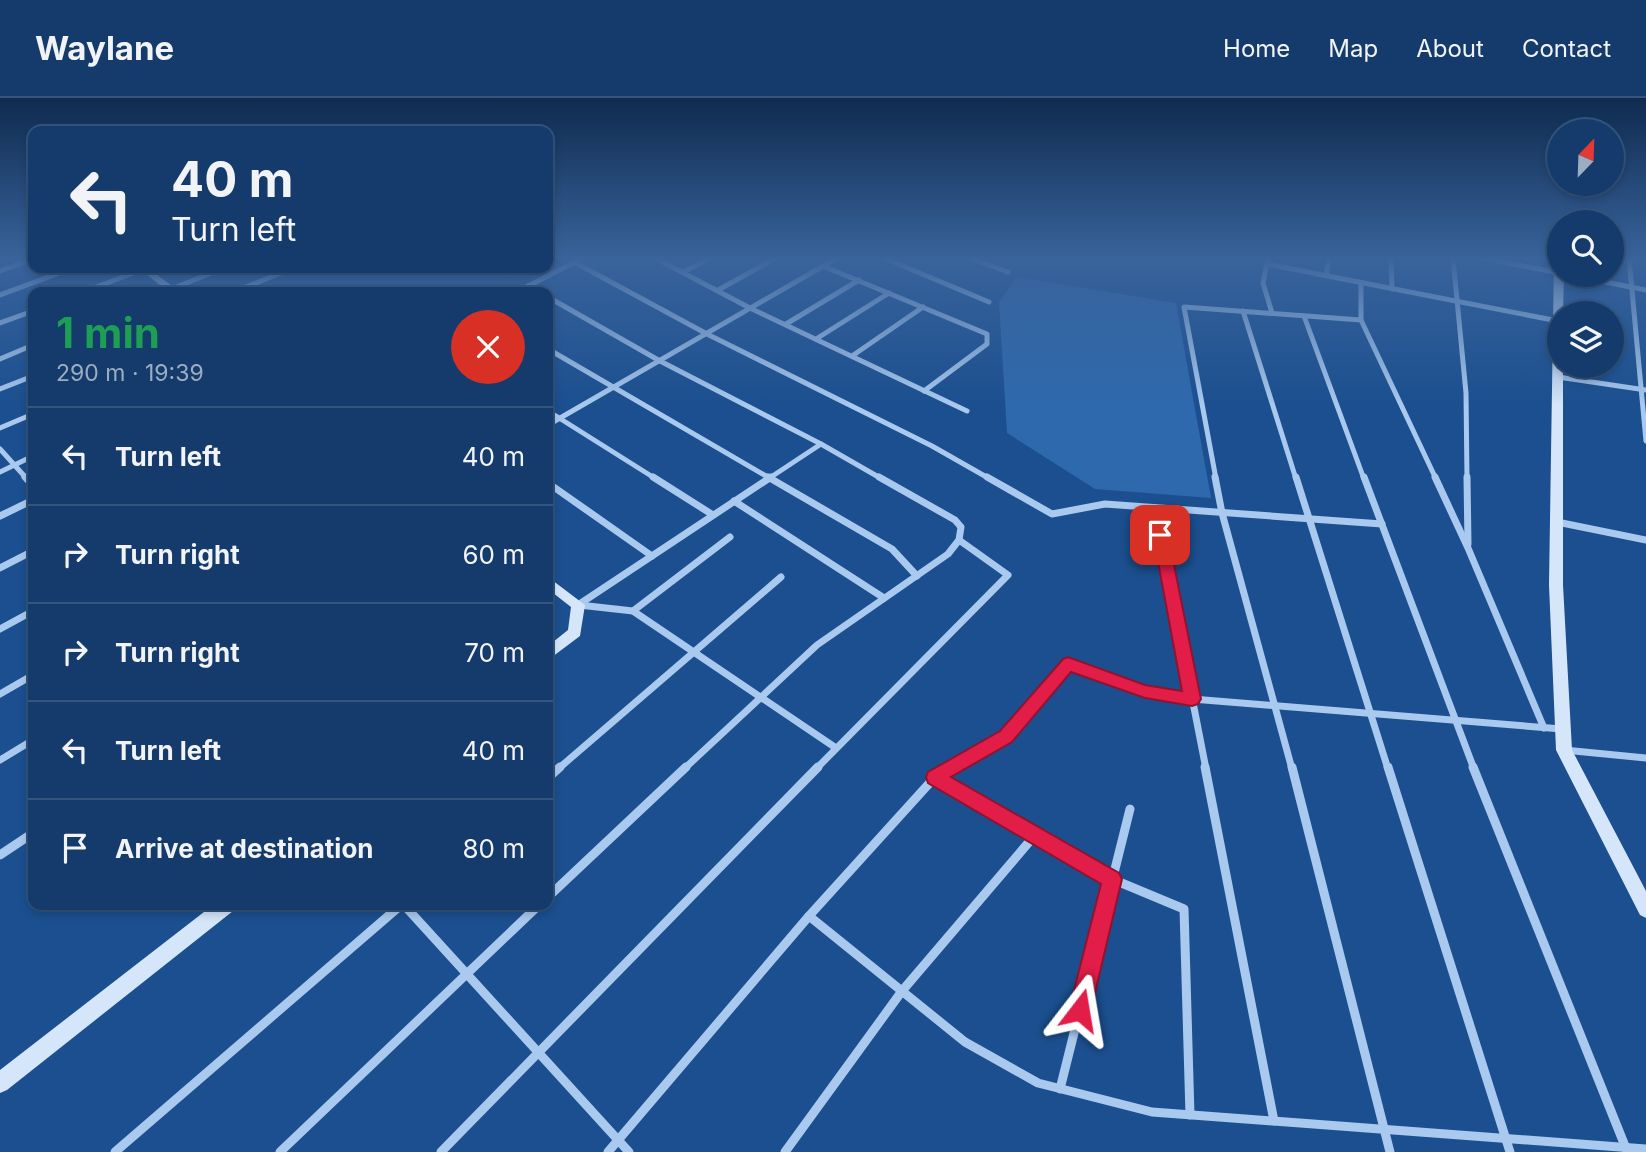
<!DOCTYPE html>
<html lang="en">
<head>
<meta charset="utf-8">
<style>
  body { margin:0; font-family:Inter,sans-serif; background:#214673; color:#f1f3f6; height:100vh; display:flex; flex-direction:column; font-size:26px; white-space:nowrap }
  * { box-sizing:border-box; margin:0 }
  p { font-size:23px; color:#9dadc1 }
  .icon { flex:none; width:38px; height:38px; fill:none; stroke:currentColor; stroke-width:2; stroke-linecap:round; stroke-linejoin:round }
  .map { position:relative; flex:1; overflow:hidden }
  .panel { position:absolute; left:28px; top:189px; width:525px; height:623px; display:flex; flex-direction:column; background:#143b6b; border-radius:14px; box-shadow:0 4px 10px #0003,0 0 0 2px #33557e }
  .panel>* { flex:none }
  .banner { position:absolute; left:28px; top:28px; width:525px; height:147px; border-radius:14px; box-shadow:0 4px 10px #0003,0 0 0 2px #33557e; background:#143b6b; color:#f1f3f6; overflow:hidden }
  .needle { width:46px; rotate:23deg }
  .buttons { position:absolute; left:1547px; top:21px; display:grid; gap:14px }
  .buttons a { display:grid; place-items:center; width:77px; height:77px; border-radius:50%; background:#143b6b; box-shadow:0 4px 10px #0003,0 0 0 2px #33557e; font-size:35px }
  .pin { position:absolute; display:grid; place-items:center; width:60px; height:60px; color:#fff; margin:-30px; border-radius:14px; box-shadow:0 4px 10px #0006 }
  .me { position:absolute; width:77px; margin:-38px; rotate:14deg; stroke-linejoin:round; filter:drop-shadow(0 0 5px #0008) }
  .turn { display:flex; align-items:center; gap:24px; height:147px; padding:0 28px; font-size:32px }
  .turn .icon { width:91px; height:91px; stroke-width:2.5 }
  .turn b { display:block; font-size:49px; line-height:60px }
  .round { display:grid; place-items:center; flex:none; width:74px; height:74px; border-radius:37px; background:#214673 }
  .head { display:flex; align-items:center; justify-content:space-between; height:119px; padding:0 28px }
  h1 { font-size:42px; font-weight:700; line-height:52px; color:#1e9e55 }
  ul { padding:0; list-style:none }
  li { display:flex; align-items:center; gap:21px; height:98px; padding:0 28px; border-top:2px solid #33557e }
  li div { flex:1 }
  li b { display:block; font-size:26px }
  li em { font-style:normal }
  header { display:flex; align-items:center; gap:42px; box-sizing:border-box; height:98px; padding:0 35px; background:#143b6b; border-bottom:2px solid #33557e }
  header strong { font-size:33px }
  nav { display:flex; gap:38px; margin-inline-start:auto; font-size:24px }
  .map>svg:first-child { display:block }
</style>
</head>
<body>
<header>
<strong>Waylane</strong>
<nav><a>Home</a><a>Map</a><a>About</a><a>Contact</a></nav>
</header>
<div class="map">
<svg width="1646" height="1054" viewBox="0 0 1646 1054">
  <rect width="100%" height="100%" fill="#1b4f8f"/>
  <!-- green -->
  <polygon fill="#2e69ad" points="1017,179 1176,205 1211,400 1095,391 1007,335 999,204"/>
  <g fill="none" stroke-linecap="round" stroke-linejoin="round">
    <!-- street-far2 -->
    <g stroke="#a9c9ee" stroke-width="5">
      <polyline points="655,160 750,210 967,313"/>
      <polyline points="884,160 989,204"/>
      <polyline points="970,160 1008,174"/>
      <polyline points="1268,160 1263,185 1272,215"/>
      <polyline points="1391,160 1392,191"/>
      <polyline points="1453,160 1466,295 1467,381"/>
      <polyline points="1484,160 1559,175"/>
      <polyline points="1629,160 1646,343"/>
      <polyline points="574,164 707,236 932,348 990,381"/>
      <polyline points="1267,166 1558,223"/>
      <polyline points="823,168 987,236 987,246 924,293"/>
      <polyline points="0,173 33,161"/>
      <polyline points="683,174 710,160"/>
      <polyline points="149,175 162,170"/>
      <polyline points="1570,177 1646,192"/>
      <polyline points="1326,178 1329,160"/>
      <polyline points="1361,185 1361,222 1436,381"/>
      <polyline points="528,188 539,194"/>
      <polyline points="718,192 776,160"/>
      <polyline points="83,194 144,171"/>
      <polyline points="164,194 224,170"/>
      <polyline points="234,194 293,170"/>
      <polyline points="517,194 582,160"/>
      <polyline points="0,197 73,170"/>
      <polyline points="548,199 660,263 821,346 768,381"/>
      <polyline points="1243,213 1296,381"/>
      <polyline points="1304,218 1364,381"/>
      <polyline points="0,225 33,213"/>
      <polyline points="786,226 859,182"/>
      <polyline points="816,241 889,195"/>
      <polyline points="548,251 771,381"/>
      <polyline points="852,258 923,209"/>
      <polyline points="0,261 33,247"/>
      <polyline points="1558,279 1646,292"/>
      <polyline points="0,291 33,278"/>
      <polyline points="548,313 656,381"/>
      <polyline points="548,327 837,160"/>
      <polyline points="0,330 33,316"/>
      <polyline points="821,346 882,381"/>
      <polyline points="0,351 27,381"/>
      <polyline points="0,374 33,358"/>
      <polyline points="1216,381 1184,209 1361,222"/>
    </g>
    <!-- street-far1 -->
    <g stroke="#a9c9ee" stroke-width="7">
      <polyline points="25,379 33,388"/>
      <polyline points="653,379 713,417"/>
      <polyline points="768,379 892,451 917,478"/>
      <polyline points="987,379 1052,416 1105,406 1382,426"/>
      <polyline points="1215,379 1222,415 1292,671"/>
      <polyline points="1296,379 1388,671"/>
      <polyline points="1364,379 1474,671"/>
      <polyline points="1435,379 1468,450 1544,630"/>
      <polyline points="1467,379 1468,446"/>
      <polyline points="548,385 652,458"/>
      <polyline points="734,403 884,500"/>
      <polyline points="1155,410 1206,671"/>
      <polyline points="0,418 33,402"/>
      <polyline points="1557,424 1646,442"/>
      <polyline points="0,470 33,453"/>
      <polyline points="578,507 771,379"/>
      <polyline points="579,507 633,513 836,650"/>
      <polyline points="633,513 730,439"/>
      <polyline points="0,531 33,513"/>
      <polyline points="0,596 33,577"/>
      <polyline points="1564,652 1646,660"/>
      <polyline points="0,662 33,642"/>
      <polyline points="558,671 781,479"/>
      <polyline points="684,671 817,547 948,456 959,442 961,429 955,422 879,379"/>
      <polyline points="816,671 1008,477 959,442"/>
      <polyline points="948,671 1006,638 1068,566 1145,594 1192,601 1562,631"/>
    </g>
    <!-- street -->
    <g stroke="#a9c9ee" stroke-width="9">
      <polyline points="1205,669 1274,1023"/>
      <polyline points="1292,669 1390,1054"/>
      <polyline points="1388,669 1510,1054"/>
      <polyline points="1473,669 1627,1053"/>
      <polyline points="935,679 1112,781 1184,811 1190,1017"/>
      <polyline points="548,680 560,669"/>
      <polyline points="0,757 33,735"/>
      <polyline points="548,799 686,669"/>
      <polyline points="404,807 629,1054"/>
      <polyline points="809,818 965,944 1038,985 1152,1014 1646,1051"/>
      <polyline points="1060,991 1130,711"/>
      <polyline points="115,1054 401,807"/>
      <polyline points="280,1054 539,807"/>
      <polyline points="441,1054 818,669"/>
      <polyline points="608,1054 809,818 935,679 952,669"/>
      <polyline points="785,1054 902,893 1035,737"/>
    </g>
    <!-- secondary -->
    <g fill="#d6e6fa" fill-rule="evenodd">
      <polygon points="1554,160 1559,160 1559,177 1564,177 1563,215 1559,215 1559,268 1563,268 1563,487 1572,652 1646,793 1646,820 1640,817 1556,652 1549,487"/>
      <polygon points="138,170 148,170 180,194 169,194"/>
      <polygon points="548,479 585,507 580,538 548,562 548,548 568,532 571,509 548,491"/>
      <polygon points="213,807 236,807 233,813 7,992 0,995 0,972"/>
    </g>
  </g>
  <!-- sky -->
  <linearGradient id="sky" x2="0" y2="1"><stop stop-color="#0f2b4f"/><stop offset="0.52" stop-color="#39639b"/><stop offset="1" stop-color="#39639b" stop-opacity="0"/></linearGradient>
  <rect width="1646" height="308" fill="url(#sky)"/>
  <!-- route -->
  <polygon fill="#e11d48" stroke="#92132f" stroke-width="2" points="1160,432 1168,437 1201,601 1198,606 1192,608 1145,600 1071,574 1012,644 951,679 1119,775 1122,781 1091,912 1088,920 1080,923 1072,920 1069,912 1101,786 928,685 926,679 928,674 1000,633 1063,561 1068,559 1145,587 1182,593 1153,437"/>
</svg>
<div class="buttons">
<a><svg class="needle" viewBox="-14 -14 28 28"><path d="M0-13l5 13h-10z" fill="#e53935"/><path d="M0 13l5-13h-10z" fill="#9dadc1"/></svg></a>
<a><svg class="icon" aria-label="search" viewBox="0 0 24 24"><circle cx="10" cy="10" r="6"/><path d="M15 15l6 6"/></svg></a>
<a><svg class="icon" aria-label="layers" viewBox="0 0 24 24"><path d="M12 4l9 5-9 5-9-5zM3 14l9 5 9-5"/></svg></a>
</div>
<div class="pin" style="left:1160px;top:437px;background:#d93025"><svg class="icon" aria-label="arrive" viewBox="0 0 24 24"><path d="M6 21V4h12l-3 4 3 4H6"/></svg></div>
<svg class="me" style="left:1080px;top:912px" viewBox="-20 -20 40 40"><path d="M0-17L14 15 0 8-14 15z" fill="#e11d48" stroke="#fff" stroke-width="4"/></svg>
<div class="banner">
<div class="turn"><svg class="icon" aria-label="left" viewBox="0 0 24 24"><path d="M17 20v-9H6M10 6l-5 5 5 5"/></svg><div><b>40 m</b>Turn left</div></div>
</div>
<section class="panel">
<div class="head"><div><h1>1 min</h1><p>290 m · 19:39</p></div><a class="round" style="background:#d93025;color:#fff"><svg class="icon" aria-label="close" viewBox="0 0 24 24"><path d="M6 6l12 12M18 6L6 18"/></svg></a></div>
<ul>
<li><svg class="icon" aria-label="left" viewBox="0 0 24 24"><path d="M17 20v-9H6M10 6l-5 5 5 5"/></svg><div><b>Turn left</b></div><em>40 m</em></li>
<li><svg class="icon" aria-label="right" viewBox="0 0 24 24"><path d="M7 20v-9h11M14 6l5 5-5 5"/></svg><div><b>Turn right</b></div><em>60 m</em></li>
<li><svg class="icon" aria-label="right" viewBox="0 0 24 24"><path d="M7 20v-9h11M14 6l5 5-5 5"/></svg><div><b>Turn right</b></div><em>70 m</em></li>
<li><svg class="icon" aria-label="left" viewBox="0 0 24 24"><path d="M17 20v-9H6M10 6l-5 5 5 5"/></svg><div><b>Turn left</b></div><em>40 m</em></li>
<li><svg class="icon" aria-label="arrive" viewBox="0 0 24 24"><path d="M6 21V4h12l-3 4 3 4H6"/></svg><div><b>Arrive at destination</b></div><em>80 m</em></li>
</ul>
</section>
</div>
</body>
</html>
